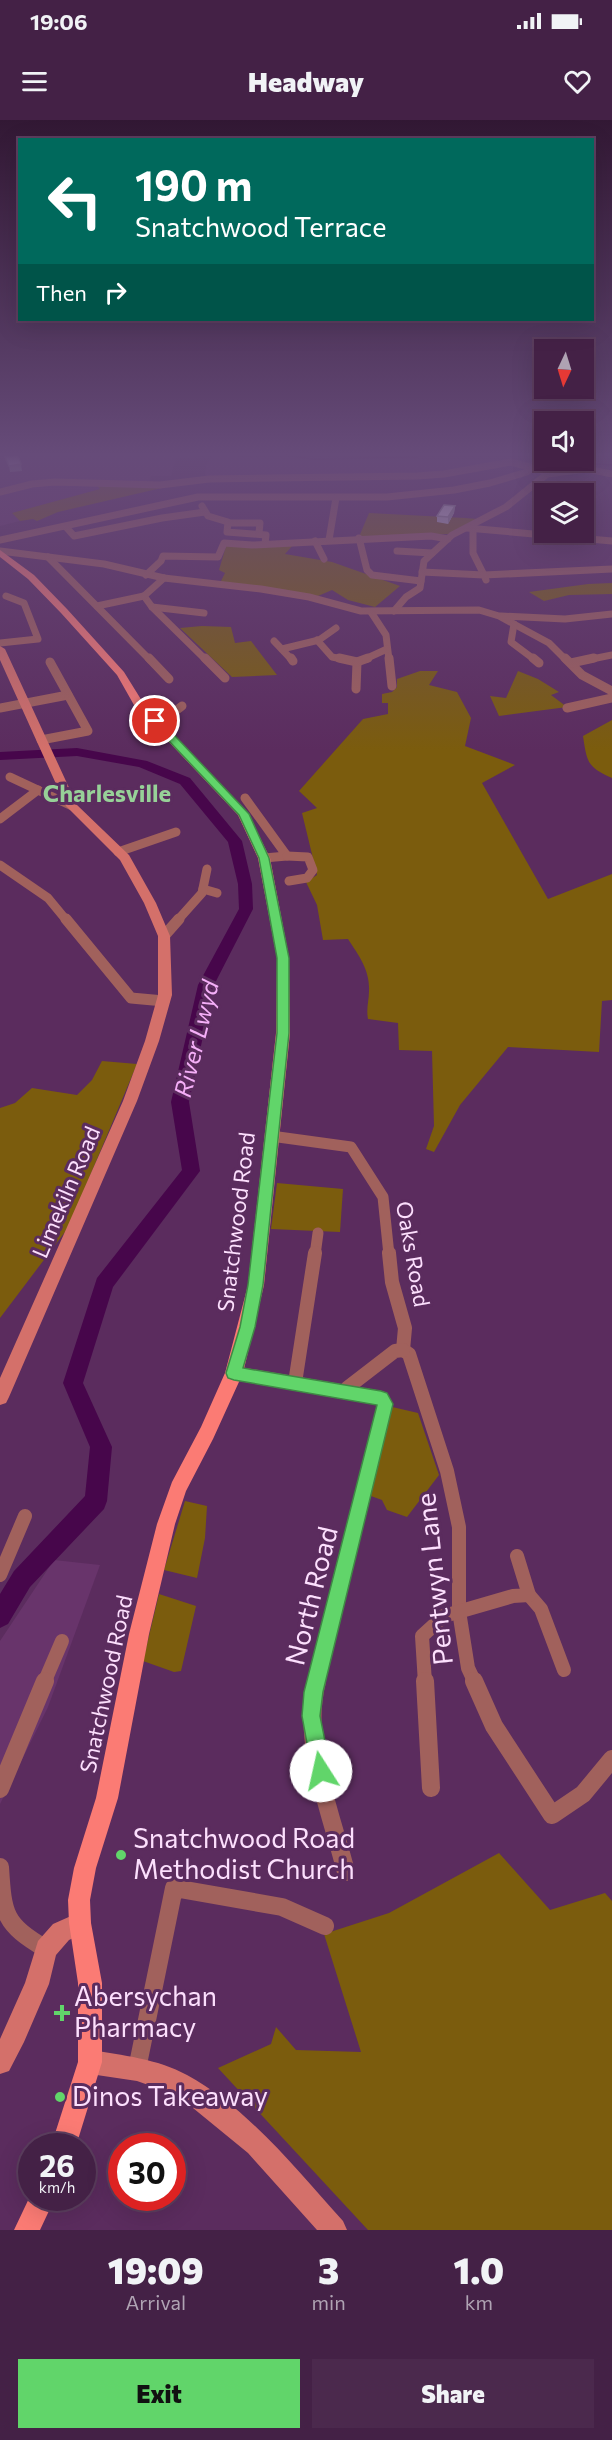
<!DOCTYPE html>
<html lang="en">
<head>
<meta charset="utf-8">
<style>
  body { margin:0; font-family:Commissioner,sans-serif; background:#4b294d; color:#f1f3f6; height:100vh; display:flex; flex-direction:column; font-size:22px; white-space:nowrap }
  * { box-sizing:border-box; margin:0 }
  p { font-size:20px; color:#afa3b3 }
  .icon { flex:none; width:33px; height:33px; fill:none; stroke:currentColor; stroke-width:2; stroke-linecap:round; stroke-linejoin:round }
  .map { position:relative; height:2110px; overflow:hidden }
  .side { display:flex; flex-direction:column; background:#442146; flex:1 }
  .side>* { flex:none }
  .guide { position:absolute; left:18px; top:18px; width:576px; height:183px; border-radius:0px; box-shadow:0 6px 24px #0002,0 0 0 2px #5c3e5f; background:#00695c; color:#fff; overflow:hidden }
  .needle { width:39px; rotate:184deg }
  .tools { position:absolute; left:534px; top:219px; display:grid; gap:12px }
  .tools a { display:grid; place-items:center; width:60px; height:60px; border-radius:0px; background:#442146; box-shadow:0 6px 24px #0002,0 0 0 2px #5c3e5f; font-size:30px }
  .speed { position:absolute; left:18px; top:2013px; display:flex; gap:12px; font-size:30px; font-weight:700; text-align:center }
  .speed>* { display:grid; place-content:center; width:78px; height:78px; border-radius:50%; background:#442146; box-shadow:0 6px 24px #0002,0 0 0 2px #5c3e5f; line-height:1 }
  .speed small { font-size:15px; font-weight:400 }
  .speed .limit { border:9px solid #d22; background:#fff; color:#111 }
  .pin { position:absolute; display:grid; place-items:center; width:51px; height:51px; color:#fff; margin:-26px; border:3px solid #fff; border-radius:50%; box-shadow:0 2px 6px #0007 }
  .me { position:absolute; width:66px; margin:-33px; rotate:350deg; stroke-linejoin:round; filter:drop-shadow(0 0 4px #0008) }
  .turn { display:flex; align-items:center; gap:21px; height:126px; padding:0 18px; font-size:27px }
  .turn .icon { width:78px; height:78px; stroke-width:2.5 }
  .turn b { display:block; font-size:42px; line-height:51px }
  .then { display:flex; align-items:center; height:57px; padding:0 18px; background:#0003; gap:12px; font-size:22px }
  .eta { display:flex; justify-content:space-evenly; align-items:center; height:102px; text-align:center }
  .eta b { font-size:36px; font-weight:800; line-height:42px }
  .cta { display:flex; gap:12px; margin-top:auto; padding:12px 18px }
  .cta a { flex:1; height:69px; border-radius:0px; background:#61d56a; color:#111; font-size:24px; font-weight:800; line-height:69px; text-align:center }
  .cta a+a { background:#4b294d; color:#f1f3f6 }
  .status { display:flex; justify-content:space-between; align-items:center; height:42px; padding:0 30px; background:#442146; direction:ltr }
  .status svg { height:16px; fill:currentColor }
  header { display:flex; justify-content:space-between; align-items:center; height:78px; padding:0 18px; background:#442146; font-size:27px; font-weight:800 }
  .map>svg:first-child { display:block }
</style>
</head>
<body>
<div class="status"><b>19:06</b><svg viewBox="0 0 49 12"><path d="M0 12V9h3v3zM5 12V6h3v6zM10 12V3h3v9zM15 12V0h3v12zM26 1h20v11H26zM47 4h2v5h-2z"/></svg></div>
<header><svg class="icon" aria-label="menu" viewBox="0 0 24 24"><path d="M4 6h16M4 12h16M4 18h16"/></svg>Headway<svg class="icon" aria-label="heart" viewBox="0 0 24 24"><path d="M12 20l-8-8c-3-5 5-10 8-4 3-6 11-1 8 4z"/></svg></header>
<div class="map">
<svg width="612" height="2110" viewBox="0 0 612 2110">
  <rect width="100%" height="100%" fill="#5b2c5e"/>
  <!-- built -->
  <g fill="#68346b">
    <polygon points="22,335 196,335 193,339 176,338 171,356 151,356 147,367 97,365 101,369 13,393 20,401 0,406 0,340"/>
    <polygon points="214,335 236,335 237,338 499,339 494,344 436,354 205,358 206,345"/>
    <polygon points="54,1440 100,1445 48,1587 0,1684 0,1521"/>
  </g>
  <!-- green -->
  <g fill="#7b5c0d">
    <polygon points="96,364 166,367 58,392 37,401 33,399 20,401 12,393 100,369"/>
    <polygon points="369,393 465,398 478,399 451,414 359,417"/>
    <polygon points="293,425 285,434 332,442 400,466 375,487 348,480 332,470 318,476 220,463 225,453 219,450 226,426"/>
    <polygon points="612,463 612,474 569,475 544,481 529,472 588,464"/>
    <polygon points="202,506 231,507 235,523 251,521 277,555 232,557 180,508"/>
    <path d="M420 551H438L429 565 457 572 471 598 465 626 515 645 482 663 548 779 612 754V880L602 881 599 932 508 927 460 985 434 1032 426 1029 434 1006 432 931 399 930 398 903 368 899C366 888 369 881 369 871 370 850 359 836 348 819L323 820 317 785 306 762 317 755 302 693 317 688 299 671 363 599 388 594V583H382V574L392 572 397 567V559Z"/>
    <polygon points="518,551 538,559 559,572 551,575 567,587 499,596 490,576 506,578"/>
    <path d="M612 600V658C587 647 587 642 583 616Z"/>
    <polygon points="102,941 137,944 68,1108 0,1198 0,988 15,983 32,968 77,975 92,960"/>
    <polygon points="277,1063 343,1069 340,1112 271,1109"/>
    <polygon points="388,1286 418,1293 439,1355 407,1397 387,1390 382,1380 368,1375"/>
    <polygon points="185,1381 207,1386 205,1418 197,1458 164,1450"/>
    <polygon points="159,1474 196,1486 181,1551 174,1552 143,1541"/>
    <polygon points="499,1733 550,1790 605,1773 612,1781 612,2110 368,2110 218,1948 271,1924 276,1907 296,1930 361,1932 324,1814 389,1793"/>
  </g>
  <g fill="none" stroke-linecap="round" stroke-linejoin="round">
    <!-- stream -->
    <g stroke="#47064b" stroke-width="1.5">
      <polyline points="284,335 314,339 417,337"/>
      <polyline points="582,347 598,344 612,345"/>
      <polyline points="586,352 612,357"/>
    </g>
    <!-- river -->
    <polygon fill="#47064b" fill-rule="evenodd" points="77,628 147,641 190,658 242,721 252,764 253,789 214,865 189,982 200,1051 113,1167 83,1263 112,1327 107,1381 104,1389 30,1467 8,1504 0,1508 0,1474 14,1451 85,1376 90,1327 63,1263 97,1158 182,1050 171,982 198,865 239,789 238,764 228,722 180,664 139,647 77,636 0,640 0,632"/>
    <!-- minor-far4 -->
    <g stroke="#a1615c" stroke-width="7">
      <polyline points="547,354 586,349 612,354"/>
      <polyline points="0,372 32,364 55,362 160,365 209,359 417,356 444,354 511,342 544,351 547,354 506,387 452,415 424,441 420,468 406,477 394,491"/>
      <polyline points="202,386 208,396 228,402 227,412 266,415 265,424"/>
      <polyline points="228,403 260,403 259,413"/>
      <polyline points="66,407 74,416 162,398 205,392"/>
      <polyline points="467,408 612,421"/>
      <polyline points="473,409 473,433 484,455 612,449"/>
      <polyline points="359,418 367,450 372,455 421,461"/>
      <polyline points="0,420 198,377 387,377 454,370 490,363 527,352 544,340"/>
      <polyline points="329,420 336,378"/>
      <polyline points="315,421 324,439"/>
      <polyline points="0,431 104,444 164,458 261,469 309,477 361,491 479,490 499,496 549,523 566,540"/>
      <polyline points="397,431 432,433"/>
      <polyline points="48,437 150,540"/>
      <polyline points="422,452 484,455 486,460"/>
      <polyline points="146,455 161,441 163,436 218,437 224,423 252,425 431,416 448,419"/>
      <polyline points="144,476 152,487 206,540"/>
      <polyline points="144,476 164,458"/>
      <polyline points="97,486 144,476"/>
      <polyline points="152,487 204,493"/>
      <polyline points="371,492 386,515 389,540"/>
      <polyline points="501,496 565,499 612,494"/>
      <polyline points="514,504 511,522 535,540"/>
      <polyline points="317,520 332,537 347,540"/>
      <polyline points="274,521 292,540"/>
      <polyline points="0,523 38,519 24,483 6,476"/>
      <polyline points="282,529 319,520 336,508"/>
      <polyline points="363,540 387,529"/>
      <polyline points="587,540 612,535"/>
    </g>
    <!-- minor-far3 -->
    <g stroke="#a1615c" stroke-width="9">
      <polyline points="149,538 169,559"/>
      <polyline points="205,538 225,558"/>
      <polyline points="291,538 293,541"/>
      <polyline points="339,538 357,542 356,569"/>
      <polyline points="389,538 392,566"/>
      <polyline points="533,538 539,543"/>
      <polyline points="565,538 582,555 612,571"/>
      <polyline points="357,542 368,538"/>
      <polyline points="571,543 594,538"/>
      <polyline points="0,588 68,575"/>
      <polyline points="567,588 612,578"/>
      <polyline points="155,601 169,596 182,586"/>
      <polyline points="41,620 88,611 50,542"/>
      <polyline points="10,657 72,686"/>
      <polyline points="245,678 287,736 264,738"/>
      <polyline points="0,699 38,670"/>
      <polyline points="118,732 176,712"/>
      <polyline points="287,736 308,737 313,750 307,758 289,761"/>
      <polyline points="0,745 48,778 67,801"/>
      <polyline points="203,769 217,773"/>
      <polyline points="177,801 202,773 207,749"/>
    </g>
    <!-- minor-far2 -->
    <g stroke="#a1615c" stroke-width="11">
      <polyline points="66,799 131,878 164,881"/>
      <polyline points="164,816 179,799"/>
      <polyline points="271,1016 351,1027 383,1077 389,1135"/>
      <polyline points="315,1135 318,1113"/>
    </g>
    <!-- minor-far1 -->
    <g stroke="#a1615c" stroke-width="14">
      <polyline points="389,1133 392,1162 405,1208 403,1230"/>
      <polyline points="403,1230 409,1234 447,1351 459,1407 459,1491 468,1548 475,1563"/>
      <polyline points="234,1253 381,1278 385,1284 316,1563"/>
      <polyline points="295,1263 315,1133"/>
      <polyline points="347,1273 347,1268 395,1231 403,1230"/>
      <polyline points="0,1455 25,1396"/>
      <polyline points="529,1475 541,1489 564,1550"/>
      <polyline points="44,1563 62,1521"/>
      <polyline points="425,1563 422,1516 444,1496 513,1476 529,1475 517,1436"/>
    </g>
    <!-- minor -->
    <g stroke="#a1615c" stroke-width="18">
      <path d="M317 1561C301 1623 331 1692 346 1752"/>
      <polyline points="425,1561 431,1668"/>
      <polyline points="474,1561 494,1606 552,1695 583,1674 612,1639"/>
      <polyline points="0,1669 45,1561"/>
      <path d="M0 1747C3 1795 4 1804 46 1829"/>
      <polyline points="137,1949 174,1768 282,1787 325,1806"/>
    </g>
    <!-- secondary -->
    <g fill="#d4706a" fill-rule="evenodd">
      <polygon points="0,526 5,529 77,685 129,735 156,783 170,816 172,875 159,921 137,981 9,1277 6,1283 0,1285 0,1258 123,981 145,921 158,875 158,816 144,783 120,740 66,686 0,540"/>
      <polygon points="80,1792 88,1795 91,1803 88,1811 69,1820 56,1835 49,1864 24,1922 9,1951 0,1954 0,1919 25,1863 38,1821 53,1804"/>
      <path d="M90 1930C122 1935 158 1939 187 1955 248 1988 297 2050 343 2101L347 2110H317L248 2033 193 1988 171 1973 137 1961 90 1954 81 1951 78 1942 81 1933Z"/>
    </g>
    <!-- primary -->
    <g fill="#fb7b74" fill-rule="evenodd">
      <polygon points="0,430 34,455 67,489 124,552 142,581 247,692 270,738 289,838 290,913 264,1165 243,1253 213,1319 186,1371 175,1404 149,1514 118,1678 96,1748 90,1780 91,1803 102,1863 102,1942 76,2026 51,2026 78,1942 78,1863 69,1803 68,1780 74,1748 96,1678 129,1514 157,1404 172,1362 201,1307 225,1253 248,1165 276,913 277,838 258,738 238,695 134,585 117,555 61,493 28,459 0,437"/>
      <polygon points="32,2072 32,2078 55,2078 40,2110 14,2110"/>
    </g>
  </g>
  <!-- wall -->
  <polygon fill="#cdc8d4" points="455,386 454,393 448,404 437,402 437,396"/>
  <!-- shaded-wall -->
  <g fill="#a7a2ac">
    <polygon points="21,344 22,351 10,352 9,346"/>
    <polygon points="455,386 454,393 448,404 448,397"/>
  </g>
  <!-- building -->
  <g fill="#eee8f6" stroke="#a7a2ac" stroke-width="1.5">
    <polygon points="18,335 21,344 9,346 5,337"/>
    <polygon points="444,385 455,386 448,397 437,396"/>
  </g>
  <!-- sky -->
  <linearGradient id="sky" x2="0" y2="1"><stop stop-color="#321834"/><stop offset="0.53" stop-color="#664b79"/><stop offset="1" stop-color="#664b79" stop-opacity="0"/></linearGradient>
  <rect width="612" height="631" fill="url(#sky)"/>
  <!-- route -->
  <polygon fill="#61d56a" stroke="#3f8a45" stroke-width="1.5" points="152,599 159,599 249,694 269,738 289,838 289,913 263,1165 255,1207 243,1248 381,1271 387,1273 393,1284 323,1572 320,1596 331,1651 328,1658 321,1661 314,1658 312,1651 302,1596 304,1572 377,1285 234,1260 228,1258 226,1253 240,1207 248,1165 277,913 277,838 259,738 239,695 152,603"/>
  <!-- markers -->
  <g fill="#61d56a" stroke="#5b2c5e" stroke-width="2">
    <circle cx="121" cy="1735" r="6"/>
    <path d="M59 1884h6v6h6v6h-6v6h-6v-6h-6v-6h6z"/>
    <circle cx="60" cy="1977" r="6"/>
  </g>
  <g text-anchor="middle" stroke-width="6" stroke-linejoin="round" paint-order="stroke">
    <!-- street labels -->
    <g font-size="22" fill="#fcdffd" stroke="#5b2c5e">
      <text transform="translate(66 1072) rotate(-67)" y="8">Limekiln Road</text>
      <text transform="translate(236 1102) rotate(-83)" y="8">Snatchwood Road</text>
      <text transform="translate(413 1134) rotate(80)" y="8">Oaks Road</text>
      <text transform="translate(106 1564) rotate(-78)" y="8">Snatchwood Road</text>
    </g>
    <!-- far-district labels -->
    <g font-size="24" font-weight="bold" fill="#97d198" stroke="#5b2c5e">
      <text x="107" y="682">Charlesville</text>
    </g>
    <!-- water labels -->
    <g font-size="24" font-style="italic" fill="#f5aff8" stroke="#5b2c5e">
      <text transform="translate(197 919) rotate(-76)" y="8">River Lwyd</text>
    </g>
    <!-- near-street labels -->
    <g font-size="27" fill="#fcdffd" stroke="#5b2c5e">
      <text transform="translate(435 1459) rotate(-96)" y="9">Pentwyn Lane</text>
      <text transform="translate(312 1476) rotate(-76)" y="9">North Road</text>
    </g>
    <!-- near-poi labels -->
    <g font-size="27" fill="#fcdffd" stroke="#5b2c5e" text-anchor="start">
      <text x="133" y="1728">Snatchwood Road<tspan x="133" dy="31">Methodist Church</tspan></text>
      <text x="74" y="1886">Abersychan<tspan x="74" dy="31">Pharmacy</tspan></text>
      <text x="72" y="1986">Dinos Takeaway</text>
    </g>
  </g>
</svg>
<div class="tools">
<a><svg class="needle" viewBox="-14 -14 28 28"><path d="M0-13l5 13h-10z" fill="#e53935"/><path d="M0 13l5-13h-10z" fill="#afa3b3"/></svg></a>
<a><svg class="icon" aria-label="sound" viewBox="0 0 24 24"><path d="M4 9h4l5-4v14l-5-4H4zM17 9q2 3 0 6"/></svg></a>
<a><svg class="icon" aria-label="layers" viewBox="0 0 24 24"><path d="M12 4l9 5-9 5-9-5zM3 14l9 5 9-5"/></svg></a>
</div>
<div class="speed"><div>26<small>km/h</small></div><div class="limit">30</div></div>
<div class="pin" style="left:155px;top:601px;background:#d93025"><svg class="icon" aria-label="arrive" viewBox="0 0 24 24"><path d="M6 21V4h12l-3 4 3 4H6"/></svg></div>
<svg class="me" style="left:321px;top:1651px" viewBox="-20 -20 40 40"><circle r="19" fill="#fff"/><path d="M0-13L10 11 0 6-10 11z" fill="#61d56a"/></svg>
<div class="guide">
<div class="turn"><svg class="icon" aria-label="left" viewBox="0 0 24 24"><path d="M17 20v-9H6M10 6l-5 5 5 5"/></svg><div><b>190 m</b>Snatchwood Terrace</div></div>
<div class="then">Then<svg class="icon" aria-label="right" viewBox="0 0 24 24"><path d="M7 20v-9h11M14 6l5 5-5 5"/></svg></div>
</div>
</div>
<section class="side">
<div class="eta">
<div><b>19:09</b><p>Arrival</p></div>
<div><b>3</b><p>min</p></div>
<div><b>1.0</b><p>km</p></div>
</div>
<div class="cta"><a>Exit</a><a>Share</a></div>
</section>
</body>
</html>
